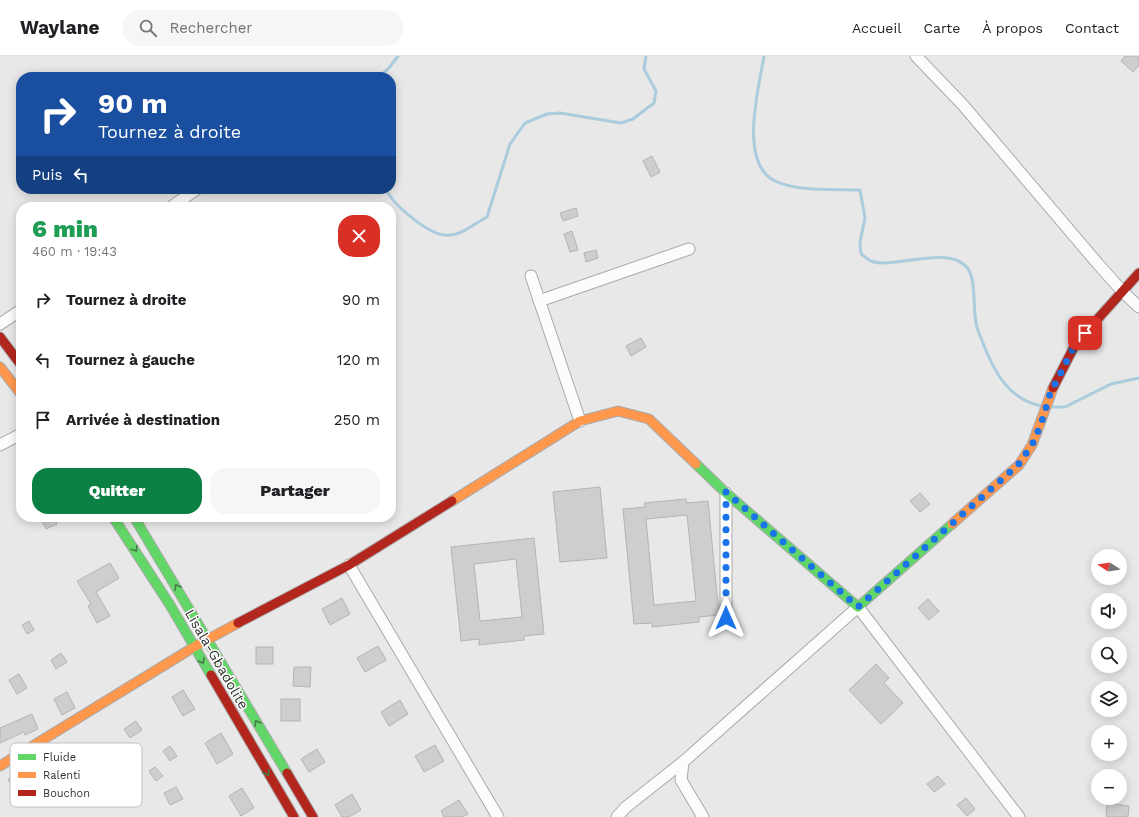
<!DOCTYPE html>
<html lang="fr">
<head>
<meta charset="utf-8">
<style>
  body { margin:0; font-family:"Work Sans",sans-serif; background:#f6f6f6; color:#202124; height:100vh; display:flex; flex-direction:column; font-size:15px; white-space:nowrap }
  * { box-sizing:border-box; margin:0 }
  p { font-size:13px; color:#757577 }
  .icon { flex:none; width:22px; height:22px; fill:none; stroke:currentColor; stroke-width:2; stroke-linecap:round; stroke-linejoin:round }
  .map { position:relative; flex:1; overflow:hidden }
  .drawer { position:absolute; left:16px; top:146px; width:380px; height:320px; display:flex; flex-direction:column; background:#fff; border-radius:16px; box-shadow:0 2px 10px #0003 }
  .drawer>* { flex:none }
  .top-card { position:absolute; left:16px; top:16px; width:380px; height:122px; border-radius:16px; box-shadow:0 2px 10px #0003; background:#1a4fa0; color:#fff; overflow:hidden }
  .needle { width:26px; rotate:282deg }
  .buttons { position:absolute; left:1091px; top:493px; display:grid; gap:8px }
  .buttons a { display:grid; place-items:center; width:36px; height:36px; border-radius:50%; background:#fff; box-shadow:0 2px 10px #0003; font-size:20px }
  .pin { position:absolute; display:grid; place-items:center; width:34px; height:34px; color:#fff; margin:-17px; border-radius:8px; box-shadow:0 2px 6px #0006 }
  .me { position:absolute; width:44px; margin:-22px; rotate:0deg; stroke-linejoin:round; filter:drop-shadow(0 0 3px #0008) }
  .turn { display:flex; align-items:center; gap:14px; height:84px; padding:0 16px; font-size:18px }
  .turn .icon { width:52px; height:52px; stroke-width:2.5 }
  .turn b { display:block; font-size:28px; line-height:34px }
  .then { display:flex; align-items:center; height:38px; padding:0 16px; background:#0003; gap:8px; font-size:15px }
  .round { display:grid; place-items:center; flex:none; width:42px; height:42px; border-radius:16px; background:#f6f6f6 }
  .headline { display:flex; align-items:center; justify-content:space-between; height:68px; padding:0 16px }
  h1 { font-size:24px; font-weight:800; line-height:30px; color:#1e9e55 }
  .primary-button { display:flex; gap:8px; margin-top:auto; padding:8px 16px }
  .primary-button a { flex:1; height:46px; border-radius:16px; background:#0b8043; color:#fff; font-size:16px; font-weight:800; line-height:46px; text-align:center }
  .primary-button a+a { background:#f6f6f6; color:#202124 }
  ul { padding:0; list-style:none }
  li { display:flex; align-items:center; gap:12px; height:60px; padding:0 16px }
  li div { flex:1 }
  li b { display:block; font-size:15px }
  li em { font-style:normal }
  header { display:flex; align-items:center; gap:24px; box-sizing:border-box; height:56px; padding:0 20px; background:#fff; border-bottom:1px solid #e0e0e0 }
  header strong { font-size:19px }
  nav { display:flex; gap:22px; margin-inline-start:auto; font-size:14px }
  .search { width:280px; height:36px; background:#f6f6f6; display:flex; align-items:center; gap:10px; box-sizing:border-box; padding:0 14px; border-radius:16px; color:#757577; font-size:15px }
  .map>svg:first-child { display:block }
</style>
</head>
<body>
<header>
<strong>Waylane</strong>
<div class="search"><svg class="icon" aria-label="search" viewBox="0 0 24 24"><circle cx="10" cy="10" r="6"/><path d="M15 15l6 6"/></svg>Rechercher</div>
<nav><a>Accueil</a><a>Carte</a><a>À propos</a><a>Contact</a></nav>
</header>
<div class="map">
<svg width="1139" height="761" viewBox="0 0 1139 761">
  <rect width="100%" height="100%" fill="#e8e8e9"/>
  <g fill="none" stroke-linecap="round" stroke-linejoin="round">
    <!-- stream -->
    <g stroke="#aaccdc" stroke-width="3">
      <path d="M764 0C759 31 738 107 775 125 798 136 835 133 860 134L865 162 860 186 861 198C864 200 868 204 871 205 893 214 950 187 968 213 976 224 973 253 976 267 977 274 981 281 983 287 994 316 1009 344 1042 350"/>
      <polyline points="379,21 389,12 398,0"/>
      <path d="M386 133C393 149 428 178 445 179 460 181 475 167 487 161L510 88 525 67 547 58 560 57 621 67 633 63 654 47 656 35 644 13 646 0"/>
      <polyline points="1051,351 1065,351 1111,328 1139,322"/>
    </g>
  </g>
  <!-- building -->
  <g fill="#cecece" stroke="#b4b4b5" fill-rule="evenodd">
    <polygon points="1125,0 1139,0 1139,9 1133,16 1121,5"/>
    <polygon points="652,100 660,116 651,121 643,105"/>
    <polygon points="576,152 578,160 563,165 560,157"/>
    <polygon points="572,175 578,194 570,196 564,178"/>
    <polygon points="596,194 598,202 586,206 584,197"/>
    <polygon points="641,282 646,291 631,300 626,290"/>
    <polygon points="600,431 607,502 560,506 553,436"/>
    <polygon points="920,437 930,448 920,456 910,445"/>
    <path d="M686 443 687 447 708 445 719 559 699 561V566L652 571V567L634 568 623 453 645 451 644 447ZM687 459 696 545 654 549 646 463Z"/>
    <polygon points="40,461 54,461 57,468 46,473"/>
    <path d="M534 482 544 578 524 580V584L479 589V583L461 585 451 491ZM516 503 522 561 480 565 474 508Z"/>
    <polygon points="110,507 119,522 96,536 110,560 97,567 88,550 91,548 77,525"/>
    <polygon points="342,542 350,558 330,569 322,553"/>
    <polygon points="928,543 939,555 929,564 918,552"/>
    <polygon points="29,565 34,574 27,578 22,569"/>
    <polygon points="378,590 386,604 365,616 357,602"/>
    <rect x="256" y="591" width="17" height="17"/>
    <polygon points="61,597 67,606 56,613 51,604"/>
    <polygon points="876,608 889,622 884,627 903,647 881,668 849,634"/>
    <polygon points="294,611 311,611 310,631 293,630"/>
    <polygon points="19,618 27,632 17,638 9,624"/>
    <polygon points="183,634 195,653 183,660 172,641"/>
    <polygon points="67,636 75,652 62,659 54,643"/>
    <rect x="281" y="643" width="19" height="22"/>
    <polygon points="400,644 408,658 389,670 381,656"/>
    <polygon points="32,658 38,673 25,679 24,676 0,687 0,672"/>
    <polygon points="136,665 142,674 130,682 124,673"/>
    <polygon points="221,677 233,698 217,708 205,687"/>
    <polygon points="435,689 444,705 424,716 415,700"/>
    <polygon points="170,690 177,700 170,705 163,695"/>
    <polygon points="317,693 325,706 309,716 301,703"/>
    <polygon points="155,711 163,720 156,725 149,715"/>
    <polygon points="19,718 26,734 16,739 8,723"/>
    <polygon points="938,720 945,728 934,736 927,728"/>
    <polygon points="176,731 183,743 170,749 164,737"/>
    <polygon points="242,732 254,752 241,760 229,740"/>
    <polygon points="352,738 361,754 349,761 342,761 335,749"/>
    <polygon points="966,742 975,753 967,760 957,749"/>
    <polygon points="459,744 468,758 462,761 444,761 441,755"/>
    <polygon points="1107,747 1129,750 1128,761 1106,761"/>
  </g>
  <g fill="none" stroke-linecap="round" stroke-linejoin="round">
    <!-- street casing -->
    <g stroke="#aaaaab" stroke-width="13">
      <g id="street">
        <polyline points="916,0 963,49 1098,208 1123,236 1139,251"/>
        <polyline points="171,151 197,133"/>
        <polyline points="531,220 580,365"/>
        <polyline points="539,245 689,193"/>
        <polyline points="0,268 21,254"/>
        <polyline points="0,389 21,378"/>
        <polyline points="349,509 498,761"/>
        <polyline points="726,561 726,437"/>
        <polyline points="617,761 626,751 683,706"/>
        <polyline points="703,761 681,724 683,706 858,551 1019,761"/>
      </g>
    </g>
    <!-- fast casing -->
    <g stroke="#aaaaab" stroke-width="11">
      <g id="fast">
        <polyline points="696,408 726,437 858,551 952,468"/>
        <polyline points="113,461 170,549 211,619"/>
        <polyline points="134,461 287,717"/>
      </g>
    </g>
    <!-- slow casing -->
    <g stroke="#aaaaab" stroke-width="11">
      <g id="slow">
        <polyline points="0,311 21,338"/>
        <polyline points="452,445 580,365 618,355 649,363 696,408"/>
        <polyline points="952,468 1019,409 1032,389 1053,332"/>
        <polyline points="0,710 194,591 238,567"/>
      </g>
    </g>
    <!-- jam casing -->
    <g stroke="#aaaaab" stroke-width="11">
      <g id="jam">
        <polyline points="0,281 21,309"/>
        <polyline points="1053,332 1076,287 1139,217"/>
        <polyline points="238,567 349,509 452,445"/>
        <polyline points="211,619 294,761"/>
        <polyline points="287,717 313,761"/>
      </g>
    </g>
    <!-- street -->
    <use href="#street" stroke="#fcfcfc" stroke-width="11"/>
    <!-- fast -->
    <use href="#fast" stroke="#63d668" stroke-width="9"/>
    <!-- slow -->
    <use href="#slow" stroke="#ff974d" stroke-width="9"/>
    <!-- jam -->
    <use href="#jam" stroke="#b3261e" stroke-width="9"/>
  </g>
  <!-- one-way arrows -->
  <defs><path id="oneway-chevron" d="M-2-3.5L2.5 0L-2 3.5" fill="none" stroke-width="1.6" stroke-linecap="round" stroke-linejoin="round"/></defs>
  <g stroke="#487b4a">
    <use href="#oneway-chevron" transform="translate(135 493) rotate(58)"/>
    <use href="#oneway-chevron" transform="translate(177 531) rotate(-121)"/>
    <use href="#oneway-chevron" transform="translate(202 605) rotate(60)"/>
    <use href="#oneway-chevron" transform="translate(257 667) rotate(-120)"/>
    <use href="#oneway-chevron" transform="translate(267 717) rotate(59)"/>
  </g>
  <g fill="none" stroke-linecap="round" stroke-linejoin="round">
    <!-- route -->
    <polyline stroke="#1a73e8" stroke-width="7" stroke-dasharray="0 12.6" points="726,562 726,436 858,551 1018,409 1032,389 1041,368 1050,338 1076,287 1085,277"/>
  </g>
  <g text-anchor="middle" stroke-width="3" stroke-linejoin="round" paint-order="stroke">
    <!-- street labels -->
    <g font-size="14" fill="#313132" stroke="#fff">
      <text transform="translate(217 603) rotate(60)" y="5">Lisala-Gbadolite</text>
    </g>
  </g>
  <!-- legend -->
  <rect x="10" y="687" width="132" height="64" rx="6" fill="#fff" stroke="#c1c1c2" stroke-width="1"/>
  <rect x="18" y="698" width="18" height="6" fill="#63d668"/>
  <rect x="18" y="716" width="18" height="6" fill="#ff974d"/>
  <rect x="18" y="734" width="18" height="6" fill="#b3261e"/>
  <g font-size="11" fill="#313132">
    <text x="43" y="705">Fluide</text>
    <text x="43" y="723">Ralenti</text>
    <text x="43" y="741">Bouchon</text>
  </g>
</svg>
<div class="buttons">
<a><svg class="needle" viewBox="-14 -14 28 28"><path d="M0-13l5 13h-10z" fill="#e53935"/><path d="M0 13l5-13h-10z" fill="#757577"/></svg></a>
<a><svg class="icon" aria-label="sound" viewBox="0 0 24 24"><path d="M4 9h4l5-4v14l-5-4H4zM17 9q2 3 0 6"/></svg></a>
<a><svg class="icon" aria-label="search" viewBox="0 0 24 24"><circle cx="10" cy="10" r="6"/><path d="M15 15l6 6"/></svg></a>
<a><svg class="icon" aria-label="layers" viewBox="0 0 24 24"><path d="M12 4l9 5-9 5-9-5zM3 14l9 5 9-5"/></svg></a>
<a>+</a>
<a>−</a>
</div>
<div class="pin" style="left:1085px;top:277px;background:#d93025"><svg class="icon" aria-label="arrive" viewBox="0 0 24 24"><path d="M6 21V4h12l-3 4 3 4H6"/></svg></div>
<svg class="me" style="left:726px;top:562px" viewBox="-20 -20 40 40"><path d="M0-17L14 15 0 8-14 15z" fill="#1a73e8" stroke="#fff" stroke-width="4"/></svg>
<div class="top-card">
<div class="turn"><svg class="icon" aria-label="right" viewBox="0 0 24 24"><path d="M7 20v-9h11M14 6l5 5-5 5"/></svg><div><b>90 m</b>Tournez à droite</div></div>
<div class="then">Puis<svg class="icon" aria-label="left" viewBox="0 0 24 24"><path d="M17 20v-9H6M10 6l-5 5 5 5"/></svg></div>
</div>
<section class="drawer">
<div class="headline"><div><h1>6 min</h1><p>460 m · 19:43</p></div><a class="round" style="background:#d93025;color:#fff"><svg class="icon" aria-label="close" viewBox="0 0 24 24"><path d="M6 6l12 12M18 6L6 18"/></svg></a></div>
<ul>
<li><svg class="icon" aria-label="right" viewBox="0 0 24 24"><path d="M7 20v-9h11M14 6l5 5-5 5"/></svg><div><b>Tournez à droite</b></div><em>90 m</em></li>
<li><svg class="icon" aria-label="left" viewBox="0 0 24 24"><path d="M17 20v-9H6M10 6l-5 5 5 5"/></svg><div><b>Tournez à gauche</b></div><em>120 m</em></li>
<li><svg class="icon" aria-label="arrive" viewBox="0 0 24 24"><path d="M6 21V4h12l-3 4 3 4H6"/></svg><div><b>Arrivée à destination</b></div><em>250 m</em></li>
</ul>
<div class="primary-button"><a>Quitter</a><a>Partager</a></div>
</section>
</div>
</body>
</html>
